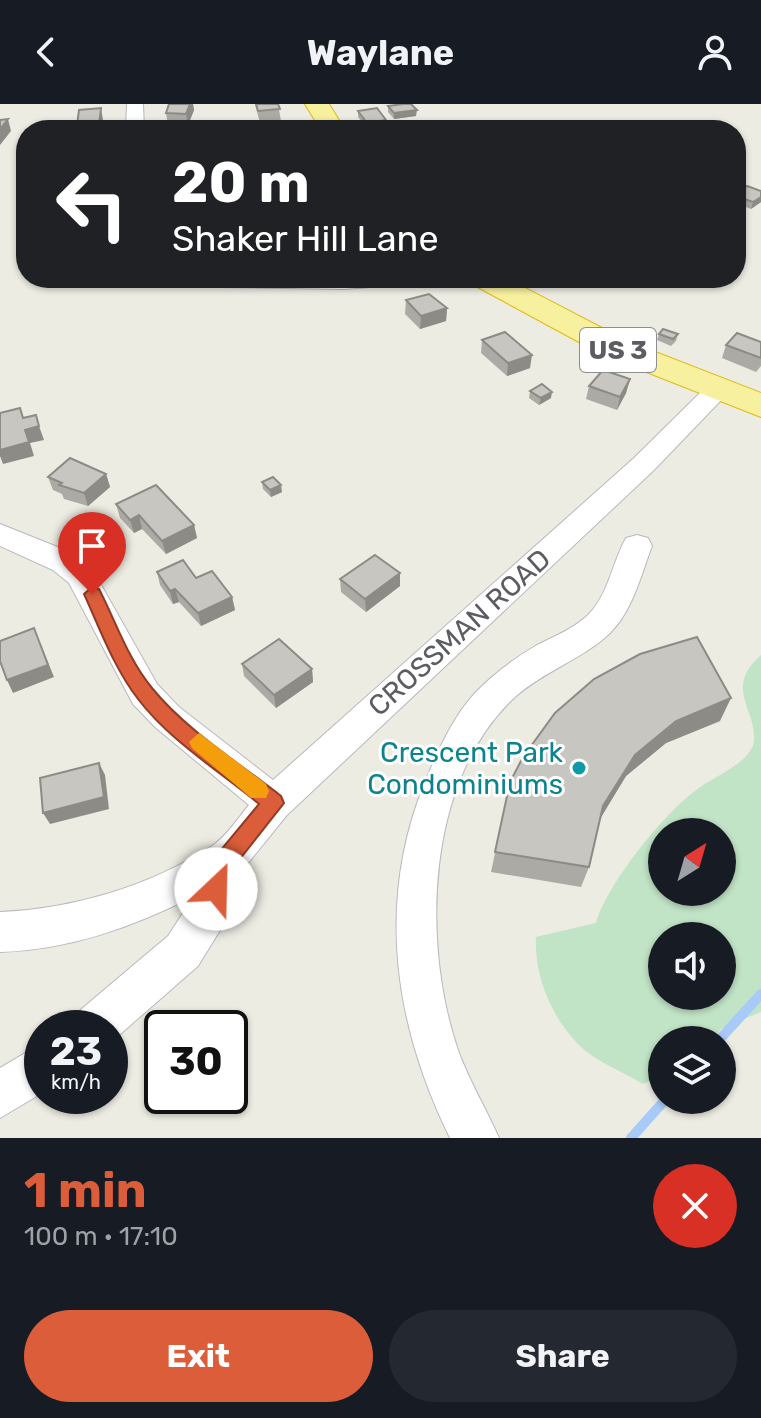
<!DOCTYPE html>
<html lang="en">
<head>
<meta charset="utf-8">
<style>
  body { margin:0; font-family:Rubik,sans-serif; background:#242831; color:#f1f3f6; height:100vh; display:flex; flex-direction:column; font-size:30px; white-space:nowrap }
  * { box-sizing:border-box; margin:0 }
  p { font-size:26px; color:#9ea1a6 }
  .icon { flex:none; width:44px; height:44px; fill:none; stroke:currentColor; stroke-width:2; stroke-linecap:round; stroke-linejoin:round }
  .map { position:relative; height:1034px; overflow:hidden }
  .panel { display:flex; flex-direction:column; background:#171b24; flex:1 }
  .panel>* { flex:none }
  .top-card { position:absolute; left:16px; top:16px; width:730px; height:168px; border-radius:32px; box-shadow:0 2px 6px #0004; background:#202124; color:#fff; overflow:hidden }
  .needle { width:52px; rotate:37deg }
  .controls { position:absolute; left:648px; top:714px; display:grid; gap:16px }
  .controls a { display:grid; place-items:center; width:88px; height:88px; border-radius:50%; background:#171b24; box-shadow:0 2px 6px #0004; font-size:40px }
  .speed { position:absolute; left:24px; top:906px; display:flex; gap:16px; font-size:40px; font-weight:700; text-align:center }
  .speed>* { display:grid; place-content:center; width:104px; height:104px; border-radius:50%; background:#171b24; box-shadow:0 2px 6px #0004; line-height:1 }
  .speed small { font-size:20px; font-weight:400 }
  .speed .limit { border:4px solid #111; border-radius:12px; background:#fff; color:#111 }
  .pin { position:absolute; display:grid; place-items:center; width:68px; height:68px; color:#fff; margin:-82px -34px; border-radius:50% 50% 50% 0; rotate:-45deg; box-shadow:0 0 8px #0007 }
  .pin .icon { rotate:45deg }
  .me { position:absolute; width:88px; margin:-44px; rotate:24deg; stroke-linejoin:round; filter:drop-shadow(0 0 6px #0008) }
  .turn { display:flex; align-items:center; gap:28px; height:168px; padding:0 24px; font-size:36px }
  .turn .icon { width:104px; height:104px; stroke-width:2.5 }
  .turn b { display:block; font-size:56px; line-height:68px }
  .round { display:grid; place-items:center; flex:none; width:84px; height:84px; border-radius:42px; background:#242831 }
  .headline { display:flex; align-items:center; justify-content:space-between; height:136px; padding:0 24px }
  h1 { font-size:48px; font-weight:700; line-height:60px; color:#dc5d3a }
  .primary-button { display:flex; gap:16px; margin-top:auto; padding:16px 24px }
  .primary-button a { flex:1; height:92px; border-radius:48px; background:#dc5d3a; color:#fff; font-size:32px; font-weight:700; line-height:92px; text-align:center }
  .primary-button a+a { background:#242831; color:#f1f3f6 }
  header { display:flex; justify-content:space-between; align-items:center; height:104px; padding:0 24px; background:#171b24; font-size:36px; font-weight:700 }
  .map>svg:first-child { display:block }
</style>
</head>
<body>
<header><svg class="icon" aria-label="back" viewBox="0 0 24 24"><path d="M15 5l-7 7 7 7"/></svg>Waylane<svg class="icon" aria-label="person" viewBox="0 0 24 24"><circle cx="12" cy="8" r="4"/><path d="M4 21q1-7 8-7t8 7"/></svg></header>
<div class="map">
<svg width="761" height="1034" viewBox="0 0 761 1034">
  <rect width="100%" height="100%" fill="#edece3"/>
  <!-- green -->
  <path fill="#c1e3c6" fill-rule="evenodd" d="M761 551V908L722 924 712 936H662V972L643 980C623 968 595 957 579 941 551 913 534 871 536 833L596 819C606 782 663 710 695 687 712 673 743 663 753 642 761 608 721 586 761 551ZM662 728H722V788H662ZM662 832H722V892H662Z"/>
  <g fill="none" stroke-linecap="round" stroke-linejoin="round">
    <!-- stream -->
    <g stroke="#a7caf8" stroke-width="10">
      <polyline points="719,936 761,890"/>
      <polyline points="631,1034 665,996"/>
    </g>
    <!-- service casing -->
    <g stroke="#b8b9be" stroke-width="2">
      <polygon id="service" points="406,174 454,174 449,177 344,185 222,183 216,180 222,177 344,179"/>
    </g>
    <!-- minor casing -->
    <g stroke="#b8b9be" stroke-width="2">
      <g id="minor">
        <polygon points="127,0 143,0 144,26 126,26"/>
        <path d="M717 278 726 281 730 286 726 291 654 366 287 711 244 764 222 823 198 862 110 939V924H72L78 908 168 832 194 792C133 823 69 846 0 848V808C73 805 150 782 212 742 226 733 238 714 249 701L155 623 133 600 69 479 53 466 0 442V420L75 450 91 463 157 580 179 603 273 676 634 354 708 281Z"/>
        <path d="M637 431 648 434 652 442C641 471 633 506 610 529 583 555 544 567 515 593 426 675 421 838 458 946 469 977 486 1004 499 1034H450C394 920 376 798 425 678 438 647 452 614 475 589 493 570 515 554 537 541 555 532 575 524 589 510 609 489 612 459 626 434Z"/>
        <polygon points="42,939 42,989 0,1014 0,964"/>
      </g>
    </g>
    <!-- trunk casing -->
    <g stroke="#dfbb11" stroke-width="2">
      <g id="trunk">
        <polygon points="305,0 329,0 345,26 321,26"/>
        <polygon points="468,174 506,174 627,237 761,289 761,313 603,251 472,180"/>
      </g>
    </g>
    <!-- service -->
    <use href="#service" fill="#fff" fill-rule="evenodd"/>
    <!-- minor -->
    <use href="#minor" fill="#fff" fill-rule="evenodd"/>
    <!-- trunk -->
    <use href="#trunk" fill="#f7f09f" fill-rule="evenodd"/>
  </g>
  <!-- wall -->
  <g fill="#acaaa5">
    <polygon points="169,0 193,0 194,6 188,21 168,21 166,9"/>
    <polygon points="255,0 278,0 281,17 260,19"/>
    <polygon points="388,2 416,12 394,15 388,8"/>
    <polygon points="358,7 386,16 386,22 367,25 358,13"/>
    <polygon points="103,16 102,26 78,26 77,21"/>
    <polygon points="761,87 761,98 751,105 736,99 736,89"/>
    <polygon points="543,174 574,174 558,182"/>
    <polygon points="406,196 447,204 446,217 420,225 405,210"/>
    <polygon points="659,230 678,230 676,237 671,242 657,236"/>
    <polygon points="482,236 530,264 507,272 481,249"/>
    <polygon points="761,238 761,262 756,268 722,254 726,241"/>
    <polygon points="630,275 626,289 617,306 586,295 589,282"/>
    <polygon points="530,287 551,294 539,301 529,294"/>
    <polygon points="106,370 110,383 88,402 64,395 62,390 53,386 48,373"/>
    <polygon points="262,378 282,388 271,393 263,385"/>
    <polygon points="116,400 194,421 197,434 166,450 142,425 134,429 120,414"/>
    <polygon points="157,468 196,474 232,493 235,506 201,522 179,498 173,500 160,481"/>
    <polygon points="340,475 400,482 366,508 341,488"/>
    <polygon points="242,560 312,565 313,578 276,604 244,572"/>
    <polygon points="720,617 666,639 626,672 600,715 589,763 581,783 491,768 510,678"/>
  </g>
  <!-- shaded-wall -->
  <g fill="#8c8b86">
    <polygon points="190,0 193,0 194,6 188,21 186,10"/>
    <polygon points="101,4 103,16 102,26 100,26 99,20"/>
    <polygon points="417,6 416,12 394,15 394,9"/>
    <polygon points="8,15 11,27 0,41 0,25"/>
    <polygon points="386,16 386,22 367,25 367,19"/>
    <polygon points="761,93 761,98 751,105 753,98"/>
    <polygon points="562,174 574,174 558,182 559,176"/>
    <polygon points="447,204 446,217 420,225 421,212"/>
    <polygon points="532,251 530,264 507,272 508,259"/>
    <polygon points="630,275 626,289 617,306 620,293"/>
    <polygon points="552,288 551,294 539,301 541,294"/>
    <polygon points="39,322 44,336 30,339 34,352 3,360 0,352 0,346 25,326"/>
    <polygon points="106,370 110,383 88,402 84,389"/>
    <polygon points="281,381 282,388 271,393 270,386"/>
    <polygon points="139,411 142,425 134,429 130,416"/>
    <polygon points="194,421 197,434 166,450 162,437"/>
    <polygon points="400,469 400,482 366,508 365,495"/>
    <polygon points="175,485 179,498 173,500 170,487"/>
    <polygon points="232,493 235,506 201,522 198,509"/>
    <polygon points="34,524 54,573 13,589 7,576"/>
    <polygon points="312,565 313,578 276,604 274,591"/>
    <polygon points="731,594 720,617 666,639 626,672 595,723 603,702 635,651 676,617"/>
    <polygon points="99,659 105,671 109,705 50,720 43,709"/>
  </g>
  <!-- building -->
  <g fill="#c8c6c0" stroke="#8c8b86" stroke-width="2">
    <polygon points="169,0 190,0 186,10 166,9"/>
    <polygon points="256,0 278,0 280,5 258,7"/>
    <polygon points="403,0 411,0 417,6 394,9 388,2"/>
    <polygon points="101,4 99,20 77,21 79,6"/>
    <polygon points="377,4 386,16 367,19 358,7"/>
    <polygon points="8,15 0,25 0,16"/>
    <polygon points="297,24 299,26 279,26"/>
    <polygon points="747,82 761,87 761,93 753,98 736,92 736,89"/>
    <polygon points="429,190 447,204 421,212 406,196"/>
    <polygon points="663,225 678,230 673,235 659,230"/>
    <polygon points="505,228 532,251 508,259 482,236"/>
    <polygon points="737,229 761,238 761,254 726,241"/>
    <polygon points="603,266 630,275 620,293 589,282"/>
    <polygon points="542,280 552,288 541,294 530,287"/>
    <polygon points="20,304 23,314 36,311 39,322 25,326 29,338 0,346 0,309"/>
    <polygon points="70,354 106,370 84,389 59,381 62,379 48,373"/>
    <polygon points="273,373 281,381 270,386 262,378"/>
    <polygon points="156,381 194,421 162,437 139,411 130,416 116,400"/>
    <polygon points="375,451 400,469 365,495 340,475"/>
    <polygon points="183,456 196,474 212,467 232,493 198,509 175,485 170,487 157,468"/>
    <polygon points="34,524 48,561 7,576 0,557 0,537"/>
    <polygon points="697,533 731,594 676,617 635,651 603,702 589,763 495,748 510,678 523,653 555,609 594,575 640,550"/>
    <polygon points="279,535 312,565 274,591 242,560"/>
    <polygon points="99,659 104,693 43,709 40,674"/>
  </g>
  <!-- route -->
  <path fill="#dc5d3a" stroke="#8f3c26" stroke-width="2" d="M92 483 99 485C116 518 128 555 152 584 186 626 239 659 281 692L284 699 236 760 224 793 216 796 208 793 204 785 220 747 259 700C219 667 169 636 138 595 114 564 100 525 84 490Z"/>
  <!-- slow -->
  <polygon fill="#f59e0b" points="199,629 266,680 269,687 266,694 251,694 192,644 189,638"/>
  <!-- markers -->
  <circle fill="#0f9aa8" stroke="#fff" stroke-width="3" cx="579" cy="664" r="8"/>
  <g text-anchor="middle" stroke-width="6" stroke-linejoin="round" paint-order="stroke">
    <!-- shield labels -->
    <rect fill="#fff" stroke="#8c8e91" stroke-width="2" x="580" y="224" width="76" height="44" rx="6"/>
    <g font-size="26" font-weight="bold" fill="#5b5d62">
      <text x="618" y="255">US 3</text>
    </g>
    <!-- street labels -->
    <g font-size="28" fill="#5b5d62" stroke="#fff">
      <text transform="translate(459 528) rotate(-42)" y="10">CROSSMAN ROAD</text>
    </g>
    <!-- culture labels -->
    <g font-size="28" fill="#0d838f" stroke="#fff" text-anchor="end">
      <text x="563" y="658">Crescent Park<tspan x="563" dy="32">Condominiums</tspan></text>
    </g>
  </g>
</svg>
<div class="controls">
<a><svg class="needle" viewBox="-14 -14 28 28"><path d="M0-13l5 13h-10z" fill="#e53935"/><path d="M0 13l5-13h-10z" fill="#9ea1a6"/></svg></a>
<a><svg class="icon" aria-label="sound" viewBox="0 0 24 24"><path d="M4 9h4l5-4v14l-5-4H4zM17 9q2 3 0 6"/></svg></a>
<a><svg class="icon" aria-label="layers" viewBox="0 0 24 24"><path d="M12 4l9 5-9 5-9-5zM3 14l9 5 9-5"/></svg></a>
</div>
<div class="speed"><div>23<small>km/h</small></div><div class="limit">30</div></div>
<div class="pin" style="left:92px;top:490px;background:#d93025"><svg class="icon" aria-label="arrive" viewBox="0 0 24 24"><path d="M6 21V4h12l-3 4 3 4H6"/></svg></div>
<svg class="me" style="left:216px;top:785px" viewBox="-20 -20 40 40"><circle r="19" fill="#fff"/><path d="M0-13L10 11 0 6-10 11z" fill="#dc5d3a"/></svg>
<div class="top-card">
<div class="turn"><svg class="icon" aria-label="left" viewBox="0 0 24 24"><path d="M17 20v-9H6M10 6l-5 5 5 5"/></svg><div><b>20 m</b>Shaker Hill Lane</div></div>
</div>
</div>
<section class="panel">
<div class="headline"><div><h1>1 min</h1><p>100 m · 17:10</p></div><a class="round" style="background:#d93025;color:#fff"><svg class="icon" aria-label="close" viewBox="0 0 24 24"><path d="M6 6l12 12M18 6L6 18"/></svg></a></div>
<div class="primary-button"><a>Exit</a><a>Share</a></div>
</section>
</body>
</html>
